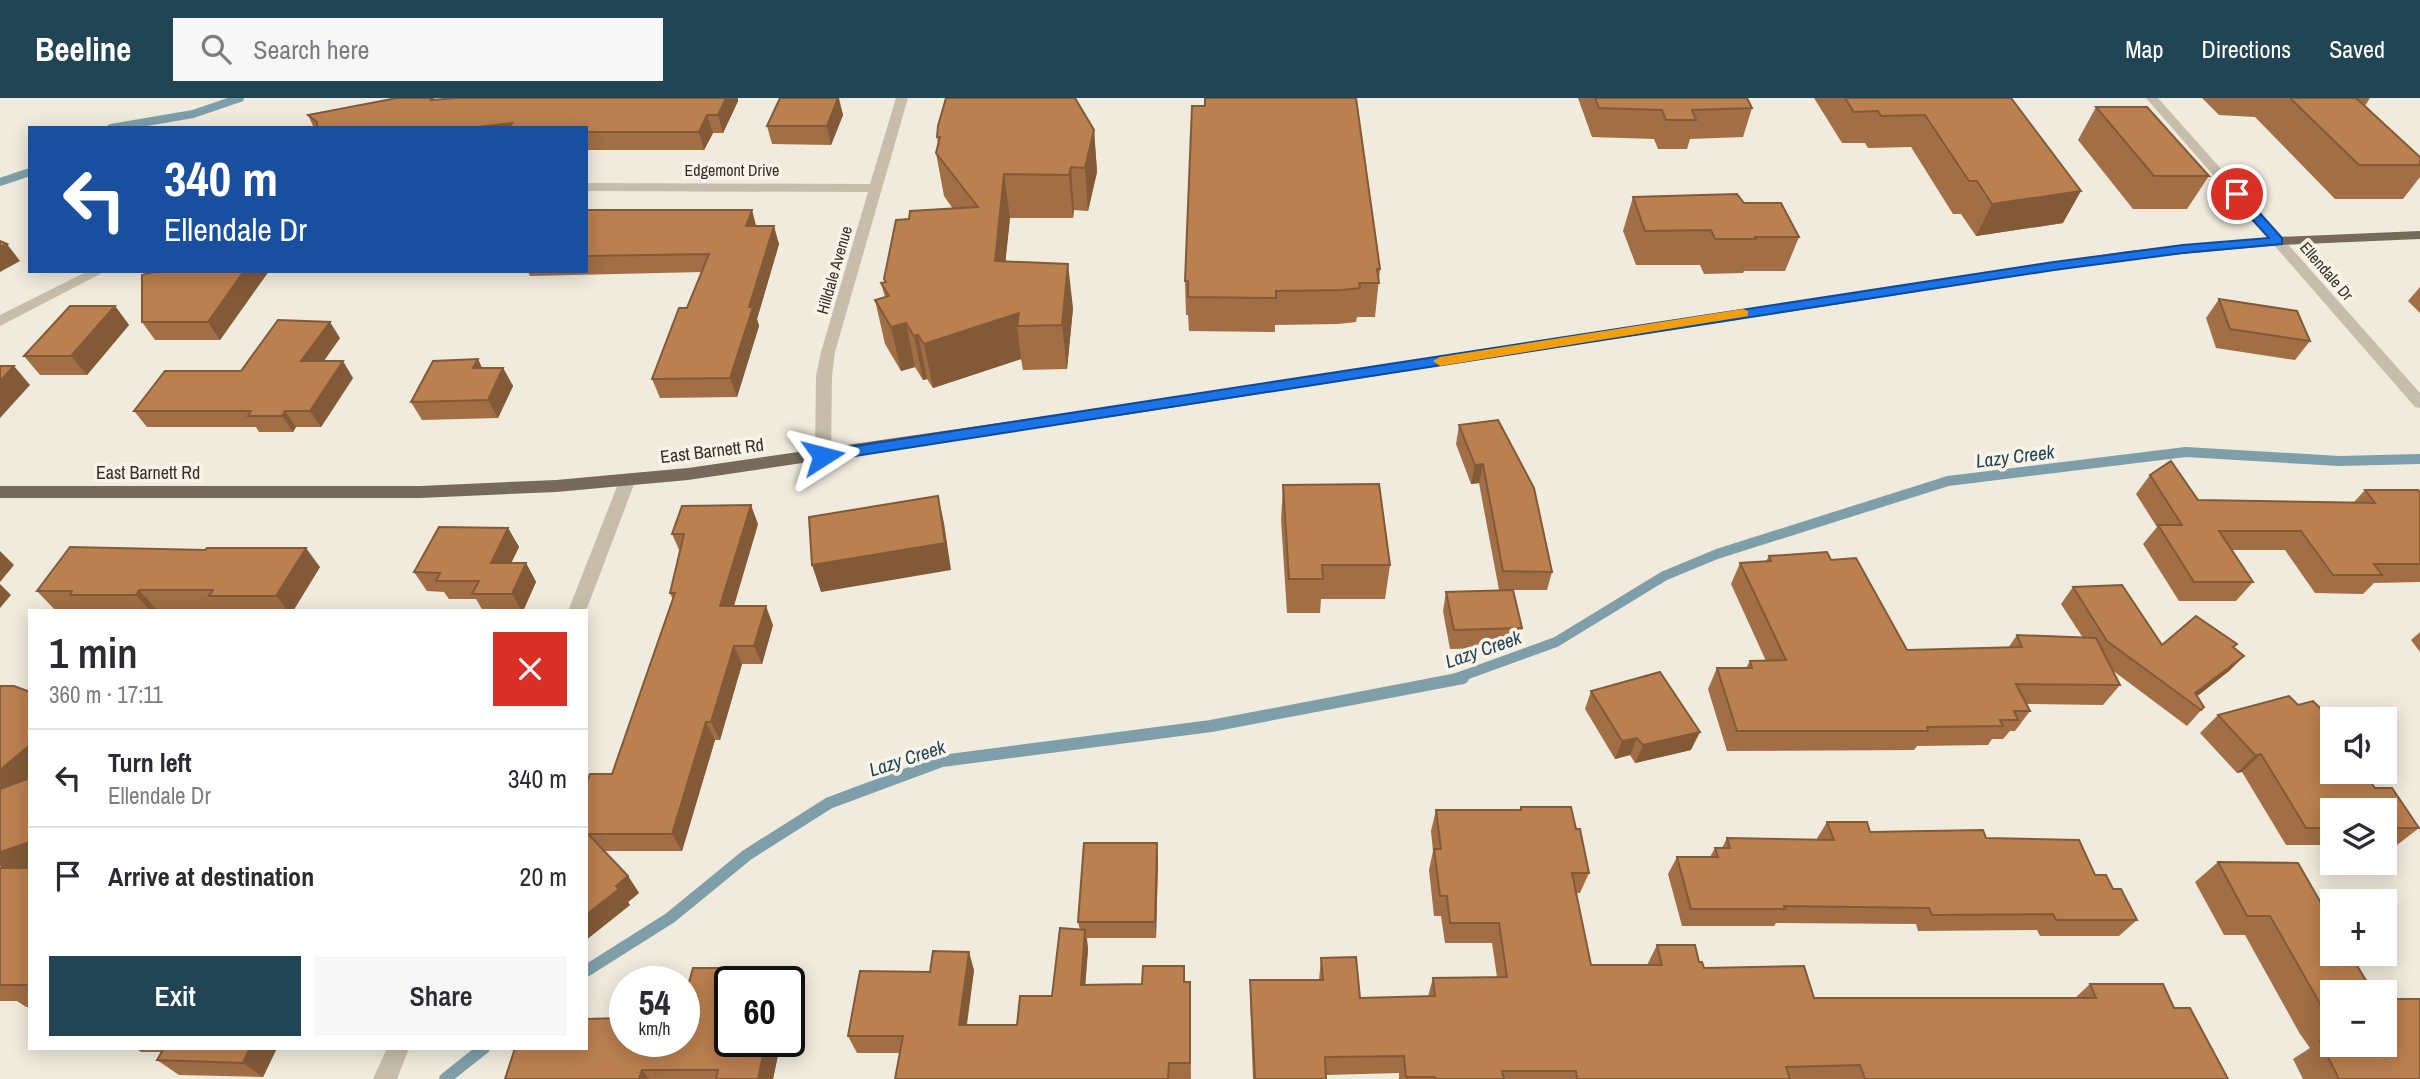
<!DOCTYPE html>
<html lang="en">
<head>
<meta charset="utf-8">
<style>
  body { margin:0; font-family:"Archivo Narrow",sans-serif; background:#f7f7f7; color:#2b2b33; height:100vh; display:flex; flex-direction:column; font-size:26px; white-space:nowrap }
  * { box-sizing:border-box; margin:0 }
  p { font-size:23px; color:#7c7c81 }
  .icon { flex:none; width:38px; height:38px; fill:none; stroke:currentColor; stroke-width:2; stroke-linecap:round; stroke-linejoin:round }
  .map { position:relative; flex:1; overflow:hidden }
  .sheet { position:absolute; left:28px; top:511px; width:560px; height:441px; display:flex; flex-direction:column; background:#fff; border-radius:0px; box-shadow:0 4px 18px #0003 }
  .sheet>* { flex:none }
  .guide { position:absolute; left:28px; top:28px; width:560px; height:147px; border-radius:0px; box-shadow:0 4px 18px #0003; background:#1a4fa0; color:#fff; overflow:hidden }
  .controls { position:absolute; left:2320px; top:609px; display:grid; gap:14px }
  .controls a { display:grid; place-items:center; width:77px; height:77px; border-radius:0px; background:#fff; box-shadow:0 4px 18px #0003; font-size:35px }
  .speed { position:absolute; left:609px; top:868px; display:flex; gap:14px; font-size:35px; font-weight:700; text-align:center }
  .speed>* { display:grid; place-content:center; width:91px; height:91px; border-radius:50%; background:#fff; box-shadow:0 4px 18px #0003; line-height:1 }
  .speed small { font-size:18px; font-weight:400 }
  .speed .limit { border:4px solid #111; border-radius:10px; background:#fff; color:#111 }
  .pin { position:absolute; display:grid; place-items:center; width:60px; height:60px; color:#fff; margin:-30px; border:4px solid #fff; border-radius:50%; box-shadow:0 2px 7px #0007 }
  .me { position:absolute; width:77px; margin:-38px; rotate:81deg; stroke-linejoin:round; filter:drop-shadow(0 0 5px #0008) }
  .turn { display:flex; align-items:center; gap:24px; height:147px; padding:0 21px; font-size:32px }
  .turn .icon { width:91px; height:91px; stroke-width:2.5 }
  .turn b { display:block; font-size:49px; line-height:60px }
  .round { display:grid; place-items:center; flex:none; width:74px; height:74px; border-radius:0px; background:#f7f7f7 }
  .headline { display:flex; align-items:center; justify-content:space-between; height:119px; padding:0 21px }
  h1 { font-size:42px; font-weight:600; line-height:52px }
  .button { display:flex; gap:14px; margin-top:auto; padding:14px 21px }
  .button a { flex:1; height:80px; border-radius:0px; background:#224553; color:#fff; font-size:28px; font-weight:600; line-height:80px; text-align:center }
  .button a+a { background:#f7f7f7; color:#2b2b33 }
  ul { padding:0; list-style:none }
  li { display:flex; align-items:center; gap:21px; height:98px; padding:0 21px; border-top:2px solid #e1e1e2 }
  li div { flex:1 }
  li b { display:block; font-size:26px }
  li em { font-style:normal }
  header { display:flex; align-items:center; gap:42px; box-sizing:border-box; height:98px; padding:0 35px; background:#224553; color:#fff }
  header strong { font-size:33px }
  nav { display:flex; gap:38px; margin-inline-start:auto; font-size:24px }
  .search { width:490px; height:63px; background:#f7f7f7; display:flex; align-items:center; gap:18px; box-sizing:border-box; padding:0 24px; border-radius:0px; color:#7c7c81; font-size:26px }
  .map>svg:first-child { display:block }
</style>
</head>
<body>
<header>
<strong>Beeline</strong>
<div class="search"><svg class="icon" aria-label="search" viewBox="0 0 24 24"><circle cx="10" cy="10" r="6"/><path d="M15 15l6 6"/></svg>Search here</div>
<nav><a>Map</a><a>Directions</a><a>Saved</a></nav>
</header>
<div class="map">
<svg width="2420" height="981" viewBox="0 0 2420 981">
  <rect width="100%" height="100%" fill="#f0ebdd"/>
  <g fill="none" stroke-linecap="round" stroke-linejoin="round">
    <!-- stream-far2 -->
    <g stroke="#7e9faa" stroke-width="8">
      <polyline points="111,30 193,16 240,0"/>
      <polyline points="0,84 30,74"/>
    </g>
    <!-- stream-far1 -->
    <polyline stroke="#7e9faa" stroke-width="10" points="1454,581 1556,544 1664,478 1717,456 1948,383 2186,354 2339,363 2420,361"/>
    <!-- stream -->
    <g stroke="#7e9faa" stroke-width="12">
      <polyline points="586,873 670,820 747,757 829,705 942,663 1211,628 1463,580"/>
      <polyline points="445,981 484,950"/>
    </g>
    <!-- street -->
    <g fill="#c7bdaa" fill-rule="evenodd">
      <polygon points="896,0 908,0 835,254 832,278 831,358 823,364 815,358 816,278 821,254 868,94 586,93 586,85 870,86"/>
      <polygon points="2146,0 2158,0 2420,295 2420,310 2415,309"/>
      <polygon points="88,173 106,173 0,228 0,217"/>
      <polygon points="628,375 636,381 586,513 568,513 620,381"/>
      <polygon points="387,950 409,950 397,981 373,981"/>
    </g>
    <!-- primary -->
    <polygon fill="#756a5b" fill-rule="evenodd" points="2420,133 2420,141 2278,147 2128,161 1137,315 688,382 556,394 420,400 0,400 0,388 420,388 556,382 688,370 1137,305 2128,153 2278,139"/>
  </g>
  <!-- wall -->
  <g fill="#a16e45">
    <polygon points="403,0 434,0 435,2 457,0 738,0 738,3 723,35 713,35 704,52 586,52 586,30 314,30 308,17"/>
    <polygon points="780,0 839,0 843,17 831,47 772,46 767,28"/>
    <polygon points="1578,0 1747,0 1752,10 1743,39 1690,41 1687,51 1658,51 1654,41 1592,39"/>
    <polygon points="1814,0 2011,0 2063,125 1976,138 1961,116 1953,116 1911,49 1868,50 1865,45 1842,45"/>
    <polygon points="2202,0 2370,0 2365,8 2420,59 2420,79 2403,101 2335,101 2255,19 2219,17"/>
    <polygon points="2096,9 2209,78 2187,111 2133,111 2078,42"/>
    <polygon points="1094,32 1097,74 1088,113 1074,112 1073,120 1010,120 1005,163 1073,210 1067,271 1023,272 1021,261 933,290 927,281 923,282 915,269 901,273 885,246 875,202 885,199 881,185 885,184 884,181 909,121 953,111 944,98 936,55 938,47 937,39"/>
    <polygon points="1633,99 1744,105 1799,139 1785,173 1744,173 1743,175 1704,176 1700,167 1636,167 1623,133"/>
    <polygon points="586,112 756,128 779,146 757,221 759,228 737,299 660,300 652,281 687,210 702,174 530,178 528,174 468,173 586,173"/>
    <polygon points="1380,171 1375,219 1357,219 1356,224 1338,226 1275,227 1275,234 1189,233 1188,217 1186,217 1185,183"/>
    <polygon points="269,173 220,242 155,242 142,224"/>
    <polygon points="2420,189 2420,215 2408,203"/>
    <polygon points="2219,201 2310,243 2295,262 2216,250 2206,220"/>
    <polygon points="115,208 129,227 87,277 40,277 24,258"/>
    <polygon points="340,240 323,263 353,280 321,329 296,329 293,334 259,334 256,329 147,329 134,313 241,273"/>
    <polygon points="503,270 513,288 498,320 422,322 411,304"/>
    <polygon points="1459,327 1552,474 1547,492 1499,492 1479,385 1471,386 1456,346"/>
    <polygon points="2150,377 2198,402 2354,404 2365,392 2420,394 2420,484 2374,485 2363,496 2315,495 2285,452 2231,452 2253,484 2236,503 2179,503 2143,446 2157,429 2136,396"/>
    <polygon points="1283,387 1390,467 1385,501 1321,501 1320,515 1287,515 1281,422"/>
    <polygon points="758,426 734,508 773,527 762,566 742,566 720,642 715,642 682,753 604,753 628,778 639,795 628,804 630,807 586,842 586,685 612,676 673,502 670,495 680,454 672,436"/>
    <polygon points="508,430 519,449 511,465 526,465 536,484 523,513 483,513 476,501 449,501 444,494 427,493 414,474"/>
    <polygon points="1769,458 1831,462 1907,552 2008,550 2017,537 2083,540 2061,506 2073,489 2162,547 2233,550 2244,558 2229,573 2197,598 2204,609 2187,628 2112,572 2120,587 2103,607 2027,606 2030,613 2015,633 2010,633 2003,641 1992,641 1988,647 1917,648 1914,652 1727,653 1708,591 1717,570 1746,570 1750,563 1766,563 1731,486 1740,465 1766,463"/>
    <polygon points="320,469 293,513 222,513 221,511 156,511 155,513 55,512 37,493"/>
    <polygon points="1446,494 1522,530 1517,549 1450,551 1443,513"/>
    <polygon points="2420,534 2420,554 2411,542"/>
    <polygon points="0,588 27,770 30,770 30,909 26,909 17,903 0,903 0,770 3,770 0,768"/>
    <polygon points="1591,593 1691,652 1635,665 1630,657 1615,661 1585,611"/>
    <polygon points="2218,617 2333,674 2375,690 2419,730 2397,747 2385,747 2385,712 2333,712 2333,747 2286,747 2242,674 2237,675 2200,635"/>
    <polygon points="1521,709 1576,731 1589,775 1580,795 1576,795 1591,867 1647,867 1657,847 1699,864 1704,870 1814,900 2075,900 2090,886 2174,910 2228,981 1399,981 1399,975 1326,977 1326,981 1253,981 1250,901 1250,882 1319,882 1321,860 1360,900 1428,898 1433,880 1497,879 1492,845 1445,845 1441,818 1434,818 1429,772 1433,753 1431,733 1436,712 1519,712"/>
    <polygon points="1827,724 1870,734 1986,740 2095,777 2113,791 2137,822 2119,838 2040,838 2037,832 1918,833 1916,826 1776,825 1774,828 1682,828 1668,776 1677,759 1710,759 1715,750 1722,750 1727,740 1816,742"/>
    <polygon points="1158,762 1156,840 1087,840 1088,851 1085,887 1142,886 1184,868 1185,884 1190,884 1191,981 895,981 900,955 857,955 848,938 930,874 974,872 967,927 1017,927 1052,898 1080,832 1078,824"/>
    <polygon points="2218,764 2298,765 2333,894 2333,947 2420,981 2303,981 2293,961 2310,950 2300,936 2245,837 2224,837 2195,784"/>
    <polygon points="693,870 752,870 760,884 730,884 730,943 770,943 778,957 773,981 505,981 515,950 586,950 586,921 625,920 625,943 684,943 684,902"/>
    <polygon points="135,950 277,950 263,979 179,977 157,962 161,954 141,954"/>
  </g>
  <!-- shaded-wall -->
  <g fill="#835a38">
    <polygon points="726,0 738,0 738,3 723,35 718,17"/>
    <polygon points="838,0 843,17 831,47 827,28"/>
    <polygon points="707,17 713,35 704,52 699,34"/>
    <polygon points="512,25 514,30 470,30"/>
    <polygon points="1094,32 1097,74 1088,113 1085,70"/>
    <polygon points="1071,69 1074,112 1073,120 1069,77"/>
    <polygon points="1004,76 1010,120 1001,207 995,163"/>
    <polygon points="2081,93 2063,125 1976,138 1992,106"/>
    <polygon points="752,112 757,131 746,128"/>
    <polygon points="774,128 779,146 757,221 759,228 737,299 730,280 749,209"/>
    <polygon points="7,146 20,163 0,174 0,149"/>
    <polygon points="1068,166 1073,210 1067,271 1062,227"/>
    <polygon points="244,173 269,173 220,242 208,224"/>
    <polygon points="115,208 129,227 87,277 71,258"/>
    <polygon points="1019,215 1017,228 1021,261 933,290 924,246"/>
    <polygon points="330,224 340,240 312,280 301,263"/>
    <polygon points="906,225 915,269 901,273 891,229"/>
    <polygon points="918,237 927,281 923,282 914,238"/>
    <polygon points="478,261 487,280 473,270"/>
    <polygon points="343,263 353,280 321,329 310,313"/>
    <polygon points="14,268 30,287 0,320 0,283"/>
    <polygon points="503,270 513,288 498,320 488,302"/>
    <polygon points="285,313 296,329 293,334 282,318"/>
    <polygon points="1483,366 1479,385 1471,386 1475,367"/>
    <polygon points="938,398 944,425 951,472 821,494 812,467"/>
    <polygon points="751,407 758,426 728,527 720,508"/>
    <polygon points="508,430 519,449 502,484 491,465"/>
    <polygon points="306,450 320,469 293,513 288,513 276,498"/>
    <polygon points="0,453 14,467 0,484"/>
    <polygon points="526,465 536,484 523,513 522,513 512,496"/>
    <polygon points="0,486 11,497 0,510"/>
    <polygon points="139,492 156,511 155,513 150,513 136,497"/>
    <polygon points="766,508 773,527 762,566 754,548"/>
    <polygon points="734,548 742,566 720,642 711,624"/>
    <polygon points="2244,558 2229,573 2190,604 2195,595"/>
    <polygon points="706,624 715,642 682,753 672,736"/>
    <polygon points="1700,634 1691,652 1635,665 1643,647"/>
    <polygon points="1637,640 1630,657 1615,661 1622,643"/>
    <polygon points="30,647 30,691 0,713 0,672"/>
    <polygon points="2261,656 2242,674 2237,675 2255,657"/>
    <polygon points="30,744 30,768 11,776 0,768 0,754"/>
    <polygon points="1157,745 1158,762 1156,840 1155,824"/>
    <polygon points="628,778 639,795 628,804 630,807 586,842 586,817"/>
    <polygon points="1085,832 1088,851 1084,905 1081,887"/>
    <polygon points="969,854 974,872 964,944 959,927"/>
    <polygon points="752,870 760,884 749,884"/>
    <polygon points="766,943 770,943 778,957 773,981 758,981"/>
    <polygon points="250,950 277,950 263,979 243,965"/>
    <polygon points="642,972 649,981 639,981"/>
  </g>
  <!-- building -->
  <g fill="#bb8050" stroke="#835a38" stroke-width="2">
    <polygon points="397,0 432,0 431,2 457,0 726,0 718,17 707,17 699,34 586,34 586,30 509,30 512,25 470,30 317,30 317,24 308,17"/>
    <polygon points="780,0 838,0 827,28 767,28"/>
    <polygon points="946,0 1075,0 1094,32 1085,70 1071,69 1069,77 1004,76 995,163 1068,166 1062,227 1017,228 1019,215 924,246 918,237 914,238 906,225 891,229 875,202 889,198 881,185 886,184 884,181 896,122 909,121 910,113 978,109 936,55 940,39 937,39 938,28"/>
    <polygon points="1205,0 1356,0 1380,171 1377,171 1379,185 1359,185 1360,190 1342,192 1276,193 1276,200 1188,199 1188,183 1185,183 1192,8 1205,8"/>
    <polygon points="1595,0 1747,0 1752,10 1692,12 1696,22 1666,22 1662,12 1599,10"/>
    <polygon points="1845,0 2011,0 2081,93 1992,106 1977,83 1969,83 1925,17 1881,18 1878,13 1854,14"/>
    <polygon points="2290,0 2356,0 2420,59 2420,67 2359,67"/>
    <polygon points="2096,9 2147,9 2209,78 2154,78"/>
    <polygon points="1737,96 1744,105 1781,105 1799,139 1755,139 1756,141 1715,141 1711,132 1645,133 1633,99"/>
    <polygon points="586,112 752,112 746,128 774,128 749,209 753,209 730,280 652,281 679,210 687,210 709,156 586,158"/>
    <polygon points="0,143 7,146 0,149"/>
    <polygon points="157,173 244,173 208,224 142,224 142,177"/>
    <polygon points="2219,201 2297,213 2310,243 2230,231"/>
    <polygon points="70,208 115,208 71,258 24,258"/>
    <polygon points="278,222 330,224 301,263 343,263 310,313 285,313 282,318 248,318 251,313 134,313 165,273 241,273"/>
    <polygon points="478,261 473,270 503,270 488,302 411,304 433,263"/>
    <polygon points="0,268 14,268 0,283"/>
    <polygon points="1498,322 1534,390 1552,474 1503,473 1483,366 1475,367 1459,327"/>
    <polygon points="2171,363 2198,402 2375,405 2365,392 2418,392 2420,394 2420,466 2374,466 2382,477 2333,477 2301,433 2219,433 2253,484 2194,484 2158,427 2182,427 2150,377"/>
    <polygon points="1379,386 1390,467 1322,467 1323,481 1289,481 1283,387"/>
    <polygon points="938,398 945,445 812,467 809,419"/>
    <polygon points="751,407 720,508 766,508 754,548 734,548 711,624 706,624 672,736 588,736 628,778 616,788 619,791 586,817 586,685 590,676 612,676 675,495 670,495 684,436 672,436 682,408"/>
    <polygon points="439,429 508,430 491,465 526,465 512,496 472,496 479,483 436,483 440,475 414,474"/>
    <polygon points="70,449 205,452 207,450 306,450 276,498 209,498 213,492 139,492 136,497 70,497 72,493 37,493"/>
    <polygon points="1827,454 1831,462 1856,460 1907,552 2022,549 2017,537 2096,540 2120,587 2016,586 2030,613 2014,613 2018,622 2000,622 2003,628 1927,629 1928,633 1737,633 1717,570 1752,570 1750,563 1786,562 1740,465 1771,463 1769,458"/>
    <polygon points="2122,487 2162,547 2196,518 2237,546 2233,549 2244,558 2195,595 2204,609 2201,612 2107,543 2073,489"/>
    <polygon points="1513,492 1522,530 1454,532 1446,494"/>
    <polygon points="1660,574 1700,634 1643,647 1637,640 1622,643 1591,593"/>
    <polygon points="0,588 14,588 30,594 30,647 0,672"/>
    <polygon points="2289,598 2298,607 2313,603 2333,623 2333,674 2363,674 2375,690 2392,690 2419,730 2385,730 2385,712 2333,712 2333,730 2306,730 2261,656 2255,657 2218,617"/>
    <polygon points="30,680 30,744 0,754 0,691"/>
    <polygon points="1521,709 1571,709 1576,731 1580,731 1589,775 1572,775 1591,867 1662,867 1657,847 1695,847 1699,864 1702,864 1704,870 1804,868 1814,900 2096,900 2090,886 2163,886 2174,910 2190,910 2228,981 1865,981 1860,967 1786,969 1790,981 1577,981 1576,973 1502,973 1504,981 1435,981 1435,979 1406,979 1404,958 1325,959 1326,981 1255,981 1250,882 1323,882 1321,860 1356,859 1360,900 1435,898 1433,880 1507,879 1499,825 1450,825 1447,798 1440,798 1434,751 1441,751 1436,712 1521,712"/>
    <polygon points="1827,724 1867,724 1870,734 1983,732 1986,740 2079,742 2095,777 2106,777 2113,791 2121,791 2137,822 2056,822 2053,816 1932,817 1929,810 1784,808 1785,811 1691,811 1677,759 1718,759 1715,750 1730,750 1727,740 1834,742"/>
    <polygon points="1084,745 1157,745 1155,824 1078,824"/>
    <polygon points="2218,764 2298,765 2333,826 2333,856 2350,856 2373,894 2333,894 2333,926 2327,918 2270,818 2247,818"/>
    <rect x="0" y="770" width="30" height="117"/>
    <polygon points="1060,830 1085,832 1081,887 1142,886 1143,868 1184,868 1184,884 1190,884 1190,965 1169,965 1168,981 895,981 903,938 848,938 860,873 930,874 933,853 969,854 959,927 1017,927 1020,898 1052,898"/>
    <polygon points="693,870 752,870 749,884 730,884 730,943 766,943 758,981 716,981 718,972 642,972 639,981 505,981 515,950 586,950 586,921 625,920 625,943 684,943 684,902"/>
    <polygon points="2385,901 2420,901 2420,981 2339,981 2320,943 2333,943 2333,947 2385,947"/>
    <polygon points="164,950 250,950 243,965 157,962"/>
  </g>
  <!-- route -->
  <polygon fill="#1a73e8" stroke="#114b97" stroke-width="2" points="2232,94 2241,94 2282,140 2282,146 2183,155 2054,172 823,363 816,358 823,353 2054,164 2183,147 2269,140 2232,99"/>
  <!-- slow -->
  <polygon fill="#f59e0b" points="1743,211 1748,213 1748,218 1440,268 1433,263 1440,259"/>
  <g text-anchor="middle" stroke-width="7" stroke-linejoin="round" paint-order="stroke">
    <!-- far-street labels -->
    <g font-size="16" fill="#352f29" stroke="#f8f4e9">
      <text x="732" y="78">Edgemont Drive</text>
      <text transform="translate(834 172) rotate(-74)" y="6">Hilldale Avenue</text>
      <text transform="translate(2327 173) rotate(49)" y="6">Ellendale Dr</text>
    </g>
    <!-- street labels -->
    <g font-size="18" fill="#352f29" stroke="#f8f4e9">
      <text transform="translate(712 353) rotate(-7)" y="6">East Barnett Rd</text>
      <text x="148" y="381">East Barnett Rd</text>
    </g>
    <!-- water labels -->
    <g font-size="19" font-style="italic" fill="#224553" stroke="#f8f4e9">
      <text transform="translate(2015 358) rotate(-7)" y="7">Lazy Creek</text>
      <text transform="translate(1483 551) rotate(-19)" y="7">Lazy Creek</text>
      <text transform="translate(907 660) rotate(-18)" y="7">Lazy Creek</text>
    </g>
  </g>
</svg>
<div class="controls">
<a><svg class="icon" aria-label="sound" viewBox="0 0 24 24"><path d="M4 9h4l5-4v14l-5-4H4zM17 9q2 3 0 6"/></svg></a>
<a><svg class="icon" aria-label="layers" viewBox="0 0 24 24"><path d="M12 4l9 5-9 5-9-5zM3 14l9 5 9-5"/></svg></a>
<a>+</a>
<a>−</a>
</div>
<div class="speed"><div>54<small>km/h</small></div><div class="limit">60</div></div>
<div class="pin" style="left:2237px;top:96px;background:#d93025"><svg class="icon" aria-label="arrive" viewBox="0 0 24 24"><path d="M6 21V4h12l-3 4 3 4H6"/></svg></div>
<svg class="me" style="left:823px;top:358px" viewBox="-20 -20 40 40"><path d="M0-17L14 15 0 8-14 15z" fill="#1a73e8" stroke="#fff" stroke-width="4"/></svg>
<div class="guide">
<div class="turn"><svg class="icon" aria-label="left" viewBox="0 0 24 24"><path d="M17 20v-9H6M10 6l-5 5 5 5"/></svg><div><b>340 m</b>Ellendale Dr</div></div>
</div>
<section class="sheet">
<div class="headline"><div><h1>1 min</h1><p>360 m · 17:11</p></div><a class="round" style="background:#d93025;color:#fff"><svg class="icon" aria-label="close" viewBox="0 0 24 24"><path d="M6 6l12 12M18 6L6 18"/></svg></a></div>
<ul>
<li><svg class="icon" aria-label="left" viewBox="0 0 24 24"><path d="M17 20v-9H6M10 6l-5 5 5 5"/></svg><div><b>Turn left</b><p>Ellendale Dr</p></div><em>340 m</em></li>
<li><svg class="icon" aria-label="arrive" viewBox="0 0 24 24"><path d="M6 21V4h12l-3 4 3 4H6"/></svg><div><b>Arrive at destination</b></div><em>20 m</em></li>
</ul>
<div class="button"><a>Exit</a><a>Share</a></div>
</section>
</div>
</body>
</html>
